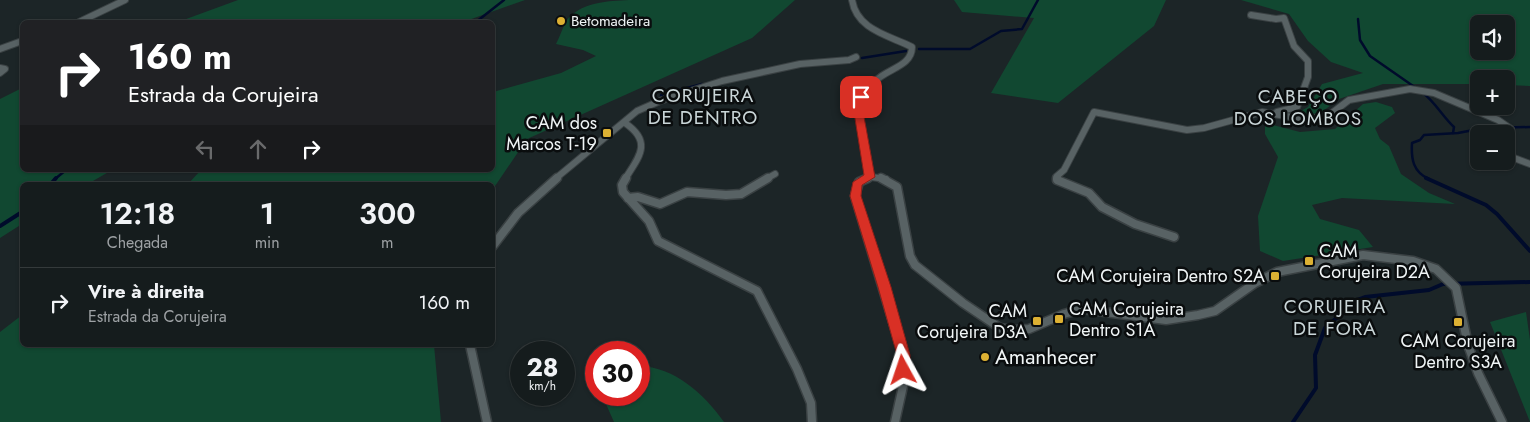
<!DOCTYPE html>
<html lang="pt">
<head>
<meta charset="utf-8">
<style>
  body { margin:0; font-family:Jost,sans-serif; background:#22292a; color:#f1f3f6; height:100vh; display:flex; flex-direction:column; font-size:19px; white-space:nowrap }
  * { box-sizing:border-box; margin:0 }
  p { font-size:16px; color:#9da1a4 }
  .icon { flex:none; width:28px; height:28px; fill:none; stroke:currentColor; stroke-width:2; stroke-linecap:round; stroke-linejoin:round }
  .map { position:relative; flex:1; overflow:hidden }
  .panel { position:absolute; left:20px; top:182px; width:475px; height:165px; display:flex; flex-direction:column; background:#151c1d; border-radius:8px; box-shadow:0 1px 4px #0004,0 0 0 1px #343a3b }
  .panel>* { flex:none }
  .hud { position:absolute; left:20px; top:20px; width:475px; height:152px; border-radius:8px; box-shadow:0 1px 4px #0004,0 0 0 1px #343a3b; background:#202124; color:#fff; overflow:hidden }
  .controls { position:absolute; left:1470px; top:15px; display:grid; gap:10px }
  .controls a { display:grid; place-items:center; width:45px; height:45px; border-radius:8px; background:#151c1d; box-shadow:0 1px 4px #0004,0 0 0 1px #343a3b; font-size:25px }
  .speed { position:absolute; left:510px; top:341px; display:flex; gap:10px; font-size:25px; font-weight:700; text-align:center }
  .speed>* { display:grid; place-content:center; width:65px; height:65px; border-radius:50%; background:#151c1d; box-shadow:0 1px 4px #0004,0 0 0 1px #343a3b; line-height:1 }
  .speed small { font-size:12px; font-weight:400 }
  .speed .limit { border:8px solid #d22; background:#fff; color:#111 }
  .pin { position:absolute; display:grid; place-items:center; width:42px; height:42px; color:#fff; margin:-21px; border-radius:10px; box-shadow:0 2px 8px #0006 }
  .me { position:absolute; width:55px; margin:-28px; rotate:355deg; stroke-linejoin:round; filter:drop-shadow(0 0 4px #0008) }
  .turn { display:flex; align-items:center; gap:18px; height:105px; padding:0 25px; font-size:22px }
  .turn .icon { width:65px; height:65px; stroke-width:2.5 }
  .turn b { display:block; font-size:35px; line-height:42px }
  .lanes { display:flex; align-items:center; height:48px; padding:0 25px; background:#0003; justify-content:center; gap:25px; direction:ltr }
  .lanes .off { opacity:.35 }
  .eta { display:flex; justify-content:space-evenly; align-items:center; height:85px; text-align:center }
  .eta b { font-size:30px; font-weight:600; line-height:35px }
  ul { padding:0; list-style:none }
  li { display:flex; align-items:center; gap:15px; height:70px; padding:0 25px; border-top:1px solid #343a3b }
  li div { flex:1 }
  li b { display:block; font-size:19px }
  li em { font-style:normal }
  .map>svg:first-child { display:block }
</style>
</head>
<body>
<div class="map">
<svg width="1530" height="422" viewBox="0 0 1530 422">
  <rect width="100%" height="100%" fill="#1c2527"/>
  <!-- green -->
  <g fill="#114831" fill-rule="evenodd">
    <polygon points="238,0 525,0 463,22 178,22"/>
    <path d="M629 0H795L752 38 527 139 493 189 492 185H187L201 170H492L493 92 561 73 596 56 583 50 556 44C559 38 562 30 565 23 578 2 608 1 629 0Z"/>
    <polygon points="954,0 1166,0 1154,26 1058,103 991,93 1034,18 962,12"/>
    <path d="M1241 0H1530V86L1506 85V79H1479V84H1383L1339 99 1323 111 1307 116 1297 113 1308 107 1322 84 1363 73 1331 62 1308 41 1289 14ZM1479 24H1506V51H1479Z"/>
    <polygon points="22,88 22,170 112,170 86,185 22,185 22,224 0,238 0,99"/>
    <polygon points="1376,102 1392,107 1395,113 1375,128 1380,139 1389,146 1401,174 1429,193 1455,204 1342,198 1312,205 1320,219 1359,230 1373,247 1283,261 1260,251 1258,216 1278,157 1265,134 1265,123 1300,132 1335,129 1363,104"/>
    <polygon points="1526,312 1530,340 1530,422 1490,322"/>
    <polygon points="22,315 22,345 434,345 441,422 0,422 0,332"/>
    <path d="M639 366C675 367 704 394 724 422H614L602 395H639Z"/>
  </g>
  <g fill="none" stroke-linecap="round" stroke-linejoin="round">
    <!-- stream-far1 -->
    <g stroke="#000b2b" stroke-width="2.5">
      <polyline points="1358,19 1360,40 1370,56 1416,88"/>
      <polyline points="476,22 504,0"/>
      <polyline points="919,49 970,49 1001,31 1022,29 1038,0"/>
      <polyline points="862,58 906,51"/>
      <path d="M1423 93C1435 102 1443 117 1454 127L1453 133"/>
      <polyline points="661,95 702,84"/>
      <polyline points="55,179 66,170"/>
      <path d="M1429 179C1413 172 1411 159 1412 143L1420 140 1424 135 1458 133 1484 128 1530 127"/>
    </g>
    <!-- stream -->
    <g stroke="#000b2b" stroke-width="4">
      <polyline points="1426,178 1486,205 1497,214 1530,251"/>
      <polyline points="50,185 56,178"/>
      <polyline points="0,226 22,212"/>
      <polyline points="1293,422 1316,388 1315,355 1325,328 1357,300 1365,297 1429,290 1443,284 1530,282"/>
    </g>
    <!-- minor-far1 casing -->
    <g stroke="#3a4143" stroke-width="8">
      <g id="minor-far1">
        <path d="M852 0C857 30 888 35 912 47 912 65 891 68 879 78 870 85 862 95 857 106L870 177"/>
        <polyline points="1251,15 1276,19 1284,18 1294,46 1308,61 1308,77 1297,107 1277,112"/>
        <polyline points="79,22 125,0"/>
        <polyline points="0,49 22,41"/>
        <polyline points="0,68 5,69 0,73"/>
        <path d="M625 123C653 142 639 157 625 179"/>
        <polyline points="1506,155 1530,164"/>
        <polyline points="555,179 637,111 660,101 722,81 800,64 849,60 856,57"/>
        <polyline points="766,179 775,174"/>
        <polyline points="864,179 871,177 886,179"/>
        <polyline points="1057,179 1057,176 1064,170 1094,112 1187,130 1204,128 1262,112 1303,119 1317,118 1332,113 1349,100 1410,89 1434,93 1498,120 1511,129 1510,132 1505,134"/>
      </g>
    </g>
    <!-- minor casing -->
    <g stroke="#3a4143" stroke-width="11">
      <g id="minor">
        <polyline points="626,178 622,185 623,192 649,221 658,241 757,291 797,369 811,403 812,422"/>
        <polyline points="868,178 859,182 855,196 903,355 903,386 895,422"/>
        <polyline points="881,178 897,187 910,256 915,265 963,303 1000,328 1012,330 1029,329 1064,314 1082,309 1166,320 1198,315 1215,311 1255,283 1277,272 1363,255 1413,261 1436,269 1456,288 1468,345 1478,373 1502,422"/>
        <polyline points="1057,178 1057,180 1089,193 1102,207 1135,224 1174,237"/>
        <polyline points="628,198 638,197 660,204 687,192 726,195 741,194 768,178"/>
        <polyline points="492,247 518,213 557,178"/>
        <polyline points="470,345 487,422"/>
      </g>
    </g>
    <!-- minor-far1 -->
    <use href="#minor-far1" stroke="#586264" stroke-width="6"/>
    <!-- minor -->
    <use href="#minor" stroke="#586264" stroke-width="8"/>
  </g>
  <!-- route -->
  <polygon fill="#d93025" stroke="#8d1f18" points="861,94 866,97 862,106 875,177 862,185 861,196 891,287 910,355 910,370 908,374 903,376 898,374 896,370 897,355 878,287 850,196 853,182 864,175 853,106 856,97"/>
  <!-- markers -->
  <g fill="#ddb133" stroke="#0a0d0e" stroke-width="2">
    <circle cx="561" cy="21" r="5"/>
    <rect x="602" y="128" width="10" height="10" rx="2.5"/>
    <rect x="1304" y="256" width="10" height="10" rx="2.5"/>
    <rect x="1270" y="271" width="10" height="10" rx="2.5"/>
    <rect x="1054" y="314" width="10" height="10" rx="2.5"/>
    <rect x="1032" y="316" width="10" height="10" rx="2.5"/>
    <rect x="1453" y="317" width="10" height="10" rx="2.5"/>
    <circle cx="985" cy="357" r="5"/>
  </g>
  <g text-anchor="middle" stroke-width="5" stroke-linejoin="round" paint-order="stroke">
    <!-- far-poi labels -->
    <g font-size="15" fill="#f0f5f6" stroke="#0a0d0e" text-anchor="start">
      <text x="571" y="26">Betomadeira</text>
    </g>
    <!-- poi labels -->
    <g font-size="18" fill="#f0f5f6" stroke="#0a0d0e" text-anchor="end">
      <text x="597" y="129">CAM dos<tspan x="597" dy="21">Marcos T-19</tspan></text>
      <text x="1319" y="257" text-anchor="start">CAM<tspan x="1319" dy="21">Corujeira D2A</tspan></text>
      <text x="1265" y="282">CAM Corujeira Dentro S2A</text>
      <text x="1069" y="315" text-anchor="start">CAM Corujeira<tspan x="1069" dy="21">Dentro S1A</tspan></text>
      <text x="1027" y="317">CAM<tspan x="1027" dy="21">Corujeira D3A</tspan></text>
      <text x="1458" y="347" text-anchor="middle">CAM Corujeira<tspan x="1458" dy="21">Dentro S3A</tspan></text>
    </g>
    <!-- neighbourhood labels -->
    <g font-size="19" letter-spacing="1" fill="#cad6d8" stroke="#0a0d0e">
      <text x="703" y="102">CORUJEIRA<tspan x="703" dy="22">DE DENTRO</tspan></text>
      <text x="1298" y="103">CABEÇO<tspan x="1298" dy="22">DOS LOMBOS</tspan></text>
      <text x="1335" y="313">CORUJEIRA<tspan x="1335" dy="22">DE FORA</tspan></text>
    </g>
    <!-- near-poi labels -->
    <g font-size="21" fill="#f0f5f6" stroke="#0a0d0e" text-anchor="start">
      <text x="995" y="364">Amanhecer</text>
    </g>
  </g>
</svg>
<div class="controls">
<a><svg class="icon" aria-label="sound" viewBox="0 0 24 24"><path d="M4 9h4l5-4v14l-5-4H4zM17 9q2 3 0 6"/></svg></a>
<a>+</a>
<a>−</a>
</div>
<div class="speed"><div>28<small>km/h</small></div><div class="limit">30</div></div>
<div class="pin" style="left:861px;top:97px;background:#d93025"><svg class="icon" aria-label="arrive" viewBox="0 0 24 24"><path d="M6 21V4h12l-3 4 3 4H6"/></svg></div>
<svg class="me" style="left:903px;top:370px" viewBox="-20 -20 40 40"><path d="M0-17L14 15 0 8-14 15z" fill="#d93025" stroke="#fff" stroke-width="4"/></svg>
<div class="hud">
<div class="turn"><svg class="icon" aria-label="right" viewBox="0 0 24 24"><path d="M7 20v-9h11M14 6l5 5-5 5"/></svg><div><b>160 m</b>Estrada da Corujeira</div></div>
<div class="lanes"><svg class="icon off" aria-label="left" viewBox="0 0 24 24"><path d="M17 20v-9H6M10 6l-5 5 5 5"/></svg><svg class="icon off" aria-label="ahead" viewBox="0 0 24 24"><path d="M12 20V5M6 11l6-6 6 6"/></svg><svg class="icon" aria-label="right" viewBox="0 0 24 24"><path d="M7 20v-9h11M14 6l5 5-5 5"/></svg></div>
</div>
<section class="panel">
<div class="eta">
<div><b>12:18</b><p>Chegada</p></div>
<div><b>1</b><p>min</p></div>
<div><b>300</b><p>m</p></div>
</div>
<ul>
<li><svg class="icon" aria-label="right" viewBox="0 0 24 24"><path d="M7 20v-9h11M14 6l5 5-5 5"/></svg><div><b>Vire à direita</b><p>Estrada da Corujeira</p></div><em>160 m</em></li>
</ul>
</section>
</div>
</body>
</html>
